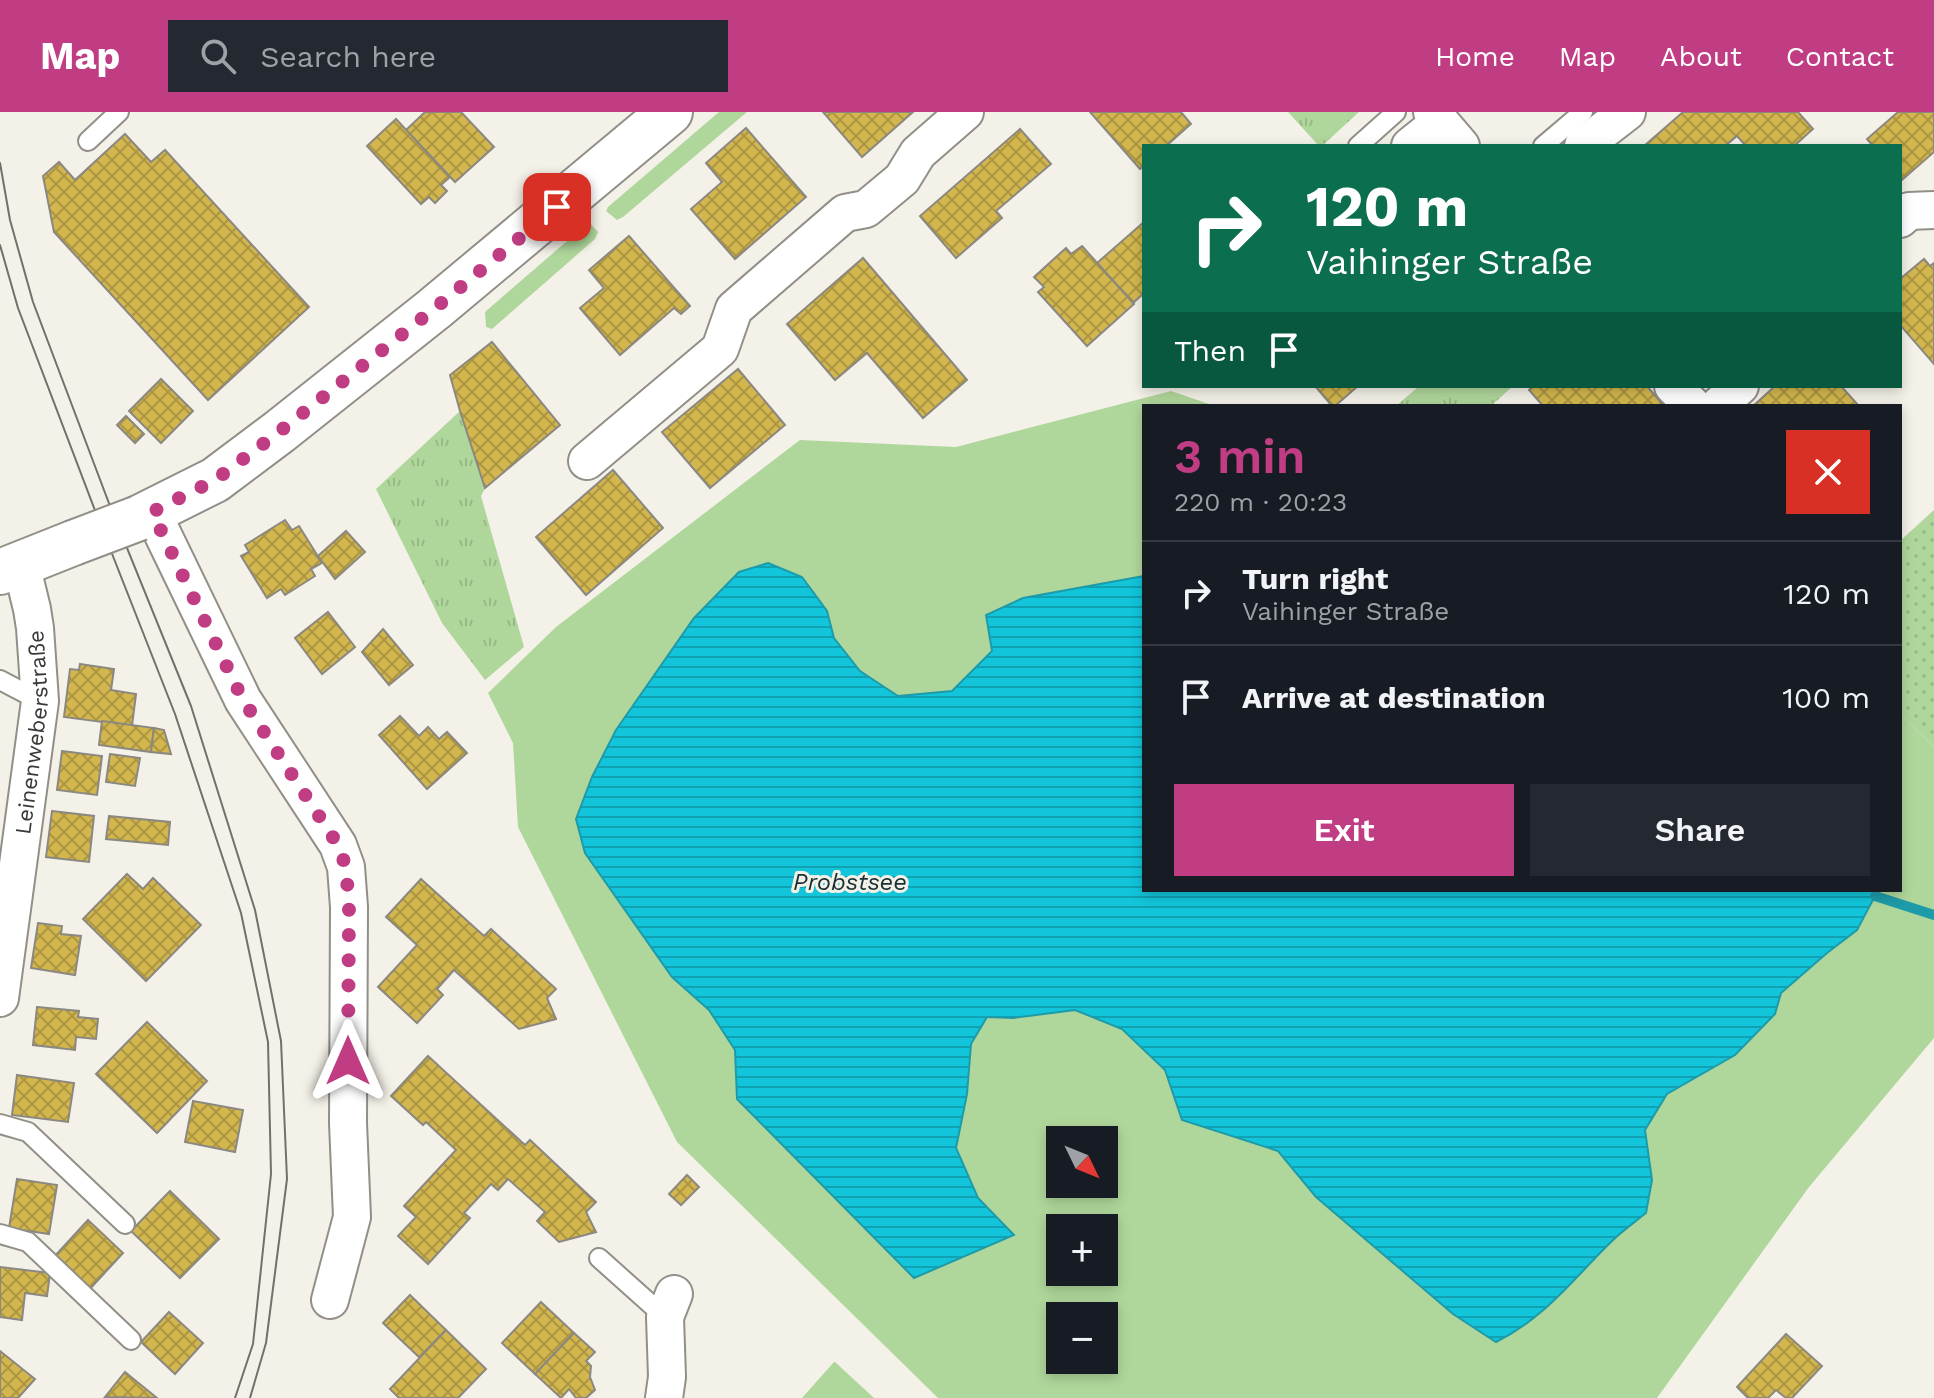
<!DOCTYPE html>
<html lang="en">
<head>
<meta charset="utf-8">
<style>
  body { margin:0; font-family:"Work Sans",sans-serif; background:#242831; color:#f1f3f6; height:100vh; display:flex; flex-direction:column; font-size:30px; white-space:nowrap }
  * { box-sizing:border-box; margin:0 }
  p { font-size:26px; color:#9ea1a6 }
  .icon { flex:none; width:44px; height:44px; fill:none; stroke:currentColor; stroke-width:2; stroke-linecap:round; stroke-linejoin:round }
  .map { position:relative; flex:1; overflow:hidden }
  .drawer { position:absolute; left:1142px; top:292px; width:760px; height:488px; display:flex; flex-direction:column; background:#171b24; border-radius:0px; box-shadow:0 4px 12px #0003 }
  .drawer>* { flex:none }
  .top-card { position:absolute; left:1142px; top:32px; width:760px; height:244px; border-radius:0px; box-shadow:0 4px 12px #0003; background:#0b6e4f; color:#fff; overflow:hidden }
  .needle { width:52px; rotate:133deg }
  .controls { position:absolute; left:1046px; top:1014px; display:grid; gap:16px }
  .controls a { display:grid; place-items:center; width:72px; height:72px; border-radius:0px; background:#171b24; box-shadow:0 4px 12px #0003; font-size:40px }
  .pin { position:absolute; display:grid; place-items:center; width:68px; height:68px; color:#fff; margin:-34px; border-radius:16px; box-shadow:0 4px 12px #0006 }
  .me { position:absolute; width:88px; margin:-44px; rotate:0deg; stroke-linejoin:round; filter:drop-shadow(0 0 6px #0008) }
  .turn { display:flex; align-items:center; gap:28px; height:168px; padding:0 32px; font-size:36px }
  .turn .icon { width:104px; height:104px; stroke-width:2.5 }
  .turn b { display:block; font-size:56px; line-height:68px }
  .then { display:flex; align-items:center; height:76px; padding:0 32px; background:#0003; gap:16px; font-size:30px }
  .round { display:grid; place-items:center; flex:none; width:84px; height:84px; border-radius:0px; background:#242831 }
  .summary { display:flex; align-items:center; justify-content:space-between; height:136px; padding:0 32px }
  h1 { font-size:48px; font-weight:600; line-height:60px; color:#c03d84 }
  .button { display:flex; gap:16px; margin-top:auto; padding:16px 32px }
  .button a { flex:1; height:92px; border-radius:0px; background:#c03d84; color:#fff; font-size:32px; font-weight:600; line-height:92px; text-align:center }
  .button a+a { background:#242831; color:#f1f3f6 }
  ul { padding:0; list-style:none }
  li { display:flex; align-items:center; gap:24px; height:104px; padding:0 32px; border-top:2px solid #363941 }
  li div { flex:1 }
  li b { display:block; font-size:30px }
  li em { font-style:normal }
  header { display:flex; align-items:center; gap:48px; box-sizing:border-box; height:112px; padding:0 40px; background:#c03d84; color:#fff }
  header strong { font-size:38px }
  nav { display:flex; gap:44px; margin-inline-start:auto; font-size:28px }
  .search { width:560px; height:72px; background:#242831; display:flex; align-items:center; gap:20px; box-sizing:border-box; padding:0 28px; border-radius:0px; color:#9ea1a6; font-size:30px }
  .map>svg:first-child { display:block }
</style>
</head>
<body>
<header>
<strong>Map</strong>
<div class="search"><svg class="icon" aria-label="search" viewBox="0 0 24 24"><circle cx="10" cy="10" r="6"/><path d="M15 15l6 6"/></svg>Search here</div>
<nav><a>Home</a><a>Map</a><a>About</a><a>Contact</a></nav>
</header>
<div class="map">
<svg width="1934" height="1286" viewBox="0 0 1934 1286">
  <defs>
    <pattern id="park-tufts" width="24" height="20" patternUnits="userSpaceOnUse" patternTransform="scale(2)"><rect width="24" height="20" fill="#b0d79b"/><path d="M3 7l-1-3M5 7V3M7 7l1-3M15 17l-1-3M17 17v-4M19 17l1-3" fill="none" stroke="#98b986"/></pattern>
    <pattern id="garden-dots" width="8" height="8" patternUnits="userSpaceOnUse" patternTransform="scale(2)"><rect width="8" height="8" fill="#b0d79b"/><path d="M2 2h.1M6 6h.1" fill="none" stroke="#98b986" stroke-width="1.8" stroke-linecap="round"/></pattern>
    <pattern id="water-rules" width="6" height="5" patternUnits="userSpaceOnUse" patternTransform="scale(2)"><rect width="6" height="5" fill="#12c5da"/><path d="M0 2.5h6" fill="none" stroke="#12a1b2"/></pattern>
    <pattern id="building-cross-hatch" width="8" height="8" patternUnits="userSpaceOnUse" patternTransform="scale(2)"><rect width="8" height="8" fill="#d3b74e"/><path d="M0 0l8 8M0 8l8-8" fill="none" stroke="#ac9642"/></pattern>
  </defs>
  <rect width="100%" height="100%" fill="#f4f1e8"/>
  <!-- grass -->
  <g fill="#b0d79b" fill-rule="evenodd">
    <polygon points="719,0 747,0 623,105 617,108 606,99 608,95"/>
    <polygon points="589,110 598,120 595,127 492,217 486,215 485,200"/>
    <path d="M1171 279 1215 294H1144V464L1100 473 992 538 952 579 898 584 860 559 834 526 827 499 694 506 616 617 592 665 576 707 585 741 672 865 709 898 735 938 738 988 914 1165 1013 1123 978 1086 956 1036 967 982 971 932 987 904 1013 906 1075 898 1122 917 1165 958 1182 1008 1276 1038 1316 1085 1453 1202 1496 1230C1547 1204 1573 1168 1612 1129 1622 1119 1635 1110 1646 1101L1652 1068 1645 1018 1667 982 1735 943 1775 902 1781 881 1827 841 1857 818 1875 784 1873 778H1900V602L1934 635V926L1809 1075 1657 1286H938L677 1030 518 715 513 631 488 581 556 515 800 328 956 335ZM1060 1028H1104V1072H1060ZM1060 1116H1104V1160H1060ZM1060 1204H1104V1248H1060Z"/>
    <polygon points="834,1250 835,1250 874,1286 802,1286"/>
  </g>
  <!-- park -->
  <g fill="url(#park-tufts)">
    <polygon points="1288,0 1359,0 1322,34 1319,34"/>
    <polygon points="1419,274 1513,274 1491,294 1396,294"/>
    <polygon points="460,299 485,376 481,384 524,535 485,568 442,511 376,377"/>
  </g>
  <!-- garden -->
  <polygon fill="url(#garden-dots)" points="1934,398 1934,635 1900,602 1900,429"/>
  <!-- water -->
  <path fill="url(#water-rules)" stroke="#1e9ba8" stroke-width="2" d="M768 451 802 465 827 499 834 526 860 559 898 584 952 579 992 539 986 503 1023 486 1144 464V778H1873L1875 784 1857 818 1827 841 1781 881 1775 902 1735 943 1667 982 1645 1018 1652 1068 1646 1101C1635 1110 1622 1119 1612 1129 1573 1167 1546 1205 1496 1230L1453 1202 1316 1085 1278 1039 1182 1008 1165 958 1122 917 1075 898 1013 906 987 905 971 932 967 982 956 1036 978 1086 1014 1123 914 1166 737 987 735 938 709 898 672 865 585 741 576 707 592 665 616 618 694 506 739 460Z"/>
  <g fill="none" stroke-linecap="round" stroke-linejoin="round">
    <!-- stream -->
    <polyline stroke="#1e9ba8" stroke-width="10" points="1875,784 1934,803"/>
  </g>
  <!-- building -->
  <g fill="url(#building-cross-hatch)" stroke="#8a8880" stroke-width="2">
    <polygon points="425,0 461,0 494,35 455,70 406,18"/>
    <polygon points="823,0 913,0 862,45"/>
    <polygon points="1090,0 1181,0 1191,12 1166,34 1144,34 1144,53 1140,57"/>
    <polygon points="1683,0 1798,0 1813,17 1794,34 1746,34 1737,24 1725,34 1644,34"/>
    <polygon points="1898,0 1934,0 1934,40 1902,68 1900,66 1900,34 1873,34 1867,27"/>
    <polygon points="396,7 450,65 441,73 447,79 435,91 429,85 421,92 367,34"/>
    <polygon points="746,16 806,85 735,147 691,97 722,70 706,51"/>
    <polygon points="1020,17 1051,52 996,99 1002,106 956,146 920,104"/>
    <polygon points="125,22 151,50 165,38 309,195 208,288 54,120 43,64 59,50 75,68"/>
    <polygon points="1144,110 1144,181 1133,191 1097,151"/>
    <polygon points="629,124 690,194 681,202 674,196 620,243 580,196 604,176 589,158"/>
    <polygon points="1082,134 1134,192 1087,234 1038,180 1044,175 1034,165 1066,136 1071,142"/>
    <polygon points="863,146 967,268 923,306 867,241 835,268 787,212"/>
    <polygon points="1924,147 1930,154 1934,151 1934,252 1900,213 1900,167"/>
    <polygon points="492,230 560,313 485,376 460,299 450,263"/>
    <polygon points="738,257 785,313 710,376 662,320"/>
    <polygon points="161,267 193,299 161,331 129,299"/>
    <polygon points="1315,274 1358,274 1335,294 1332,294"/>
    <polygon points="1534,274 1647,274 1664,294 1543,294 1529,278"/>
    <polygon points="1775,274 1841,274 1859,294 1753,294"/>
    <polygon points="126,304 144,322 135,331 117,313"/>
    <polygon points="613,358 663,416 586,483 536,425"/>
    <polygon points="285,408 292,418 299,414 322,451 311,457 315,464 285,483 281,477 267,486 241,444 249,440 245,433"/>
    <polygon points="346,419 365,440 335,467 318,444"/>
    <polygon points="328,500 355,535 322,562 295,526"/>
    <polygon points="383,517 413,553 389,573 362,540"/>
    <polygon points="80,552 114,557 111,578 136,582 132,614 64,605 70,557 79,558"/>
    <polygon points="400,604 419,624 428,615 439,627 447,620 467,641 427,677 379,623"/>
    <polygon points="102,609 154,616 151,640 99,633"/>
    <polygon points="154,616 164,618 171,642 151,640"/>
    <polygon points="62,639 102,644 97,683 57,678"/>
    <polygon points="110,642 140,646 135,674 106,670"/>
    <polygon points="52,699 94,704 89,750 46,745"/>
    <polygon points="109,704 170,710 168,733 106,727"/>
    <polygon points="127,762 143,777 153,766 201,813 146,869 83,807"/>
    <polygon points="421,767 484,824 491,817 556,877 547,886 556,907 519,917 454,858 437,877 443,883 417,911 378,875 417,833 386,805"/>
    <polygon points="38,811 62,814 61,822 81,824 75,863 31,856"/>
    <polygon points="37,895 79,899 78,905 98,907 96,927 76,925 75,938 33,933"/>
    <polygon points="147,910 207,969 157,1021 96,962"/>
    <polygon points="428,944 525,1033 530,1028 596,1090 586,1100 596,1120 559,1130 537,1109 545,1100 508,1067 498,1078 491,1072 464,1101 470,1106 428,1152 398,1124 416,1105 404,1094 456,1038 426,1010 423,1013 391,984"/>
    <polygon points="17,963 74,971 68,1010 12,1003"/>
    <polygon points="193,989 243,998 235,1040 185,1030"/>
    <polygon points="687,1063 699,1075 681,1093 669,1082"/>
    <polygon points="17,1067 57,1073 49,1122 9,1116"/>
    <polygon points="170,1079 219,1127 180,1166 131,1119"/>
    <polygon points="88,1108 123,1141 88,1179 53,1146"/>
    <polygon points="0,1155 50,1161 47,1184 25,1181 22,1208 0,1205"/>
    <polygon points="410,1183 446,1218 420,1246 383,1211"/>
    <polygon points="541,1190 574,1221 535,1262 502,1231"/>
    <polygon points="169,1200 203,1231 175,1262 141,1230"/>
    <polygon points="446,1218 486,1257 458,1286 399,1286 390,1277"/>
    <polygon points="574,1221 595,1240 586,1249 591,1254 590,1265 595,1278 586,1286 576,1286 569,1277 561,1286 535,1262"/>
    <polygon points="1786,1222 1822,1254 1792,1286 1786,1286 1776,1278 1768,1286 1748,1286 1737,1275"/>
    <polygon points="0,1239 35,1267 18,1286 0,1286"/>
    <polygon points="125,1260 157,1286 105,1285"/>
  </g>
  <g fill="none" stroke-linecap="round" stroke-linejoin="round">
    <!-- lane casing -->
    <g stroke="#918f87" stroke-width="22">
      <g id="lane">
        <polyline points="88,29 119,0"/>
        <polyline points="1358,34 1396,0"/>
        <polyline points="1543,34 1583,0"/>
        <polyline points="0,568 40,589"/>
        <polyline points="0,1012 28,1020 125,1112"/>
        <polyline points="0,1122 28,1130 131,1228"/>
        <polyline points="599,1146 665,1205"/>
      </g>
    </g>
    <!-- street casing -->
    <g stroke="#918f87" stroke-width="40">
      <g id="street">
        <polyline points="1432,0 1461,34"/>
        <polyline points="1410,34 1440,10"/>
        <polyline points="1583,34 1627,0"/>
        <polyline points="1900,107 1909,99 1934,98"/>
        <polyline points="1673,274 1693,294"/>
        <polyline points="1718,294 1740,274"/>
        <polyline points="587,349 720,237 734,197 845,101 866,97 902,67 918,41 965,0"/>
        <polyline points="152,400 243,588 338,733 346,755 349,795 348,1011 352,1105 330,1188"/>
        <path id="s1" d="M0 886 40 589 35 516 32 497 21 452"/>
        <polyline points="664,1286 667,1265 665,1205 674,1182"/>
      </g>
    </g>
    <!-- secondary casing -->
    <g stroke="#918f87" stroke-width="48">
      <g id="secondary">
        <polyline points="139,406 215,368 279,320 434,197 670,0"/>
        <polyline points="0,460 73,431"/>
      </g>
    </g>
    <!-- lane -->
    <use href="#lane" stroke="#fff" stroke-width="18"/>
    <!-- street -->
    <use href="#street" stroke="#fff" stroke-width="36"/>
    <!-- secondary -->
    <use href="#secondary" stroke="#fff" stroke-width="44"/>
    <!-- tram -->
    <g stroke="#72706c" stroke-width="2">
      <polyline points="0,51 10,108 33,190 110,394 191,594 255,798 281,929 287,1067 266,1231 250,1286"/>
      <polyline points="0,133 18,196 96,401 175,602 241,801 268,930 271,1062 253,1232 235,1286"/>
    </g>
    <!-- secondary-bridge casing -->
    <g stroke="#918f87" stroke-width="48" stroke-linecap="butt">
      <polyline id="secondary-bridge" points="73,431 139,406"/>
    </g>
    <!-- secondary-bridge -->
    <use href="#secondary-bridge" stroke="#fff" stroke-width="44"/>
  </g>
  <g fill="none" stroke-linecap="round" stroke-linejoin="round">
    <!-- route -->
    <polyline stroke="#c03d84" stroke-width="14" stroke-dasharray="0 25.2" points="348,949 349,795 346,755 338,733 243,588 152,400 215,368 279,320 434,197 557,95"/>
  </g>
  <g text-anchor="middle" stroke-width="6" stroke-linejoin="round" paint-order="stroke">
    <!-- street labels -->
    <g font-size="22" fill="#393835" stroke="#f4f1e8">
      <text dy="8" stroke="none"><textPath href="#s1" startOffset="268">Leinenweberstraße</textPath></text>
    </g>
    <!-- water labels -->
    <g font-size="24" font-style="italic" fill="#173034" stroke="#f4f1e8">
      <text x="850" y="778">Probstsee</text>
    </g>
  </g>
</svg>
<div class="controls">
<a><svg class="needle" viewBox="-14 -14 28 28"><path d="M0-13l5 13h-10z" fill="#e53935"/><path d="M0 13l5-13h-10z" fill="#9ea1a6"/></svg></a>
<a>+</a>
<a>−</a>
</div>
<div class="pin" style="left:557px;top:95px;background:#d93025"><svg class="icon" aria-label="arrive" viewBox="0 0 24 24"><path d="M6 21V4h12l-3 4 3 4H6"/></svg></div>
<svg class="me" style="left:348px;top:949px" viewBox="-20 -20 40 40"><path d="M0-17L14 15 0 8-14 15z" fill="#c03d84" stroke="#fff" stroke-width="4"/></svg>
<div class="top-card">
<div class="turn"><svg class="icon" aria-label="right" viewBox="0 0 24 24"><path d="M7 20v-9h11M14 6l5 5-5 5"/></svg><div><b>120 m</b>Vaihinger Straße</div></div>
<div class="then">Then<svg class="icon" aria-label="arrive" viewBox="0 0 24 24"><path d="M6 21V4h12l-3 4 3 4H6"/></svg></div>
</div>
<section class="drawer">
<div class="summary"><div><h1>3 min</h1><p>220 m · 20:23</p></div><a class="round" style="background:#d93025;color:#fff"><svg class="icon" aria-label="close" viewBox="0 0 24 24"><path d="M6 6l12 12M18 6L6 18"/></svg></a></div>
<ul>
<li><svg class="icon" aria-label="right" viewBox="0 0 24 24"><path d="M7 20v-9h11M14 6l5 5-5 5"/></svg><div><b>Turn right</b><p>Vaihinger Straße</p></div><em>120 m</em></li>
<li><svg class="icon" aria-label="arrive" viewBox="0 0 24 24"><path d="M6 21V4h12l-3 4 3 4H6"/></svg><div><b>Arrive at destination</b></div><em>100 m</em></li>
</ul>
<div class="button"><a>Exit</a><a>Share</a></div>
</section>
</div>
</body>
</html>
